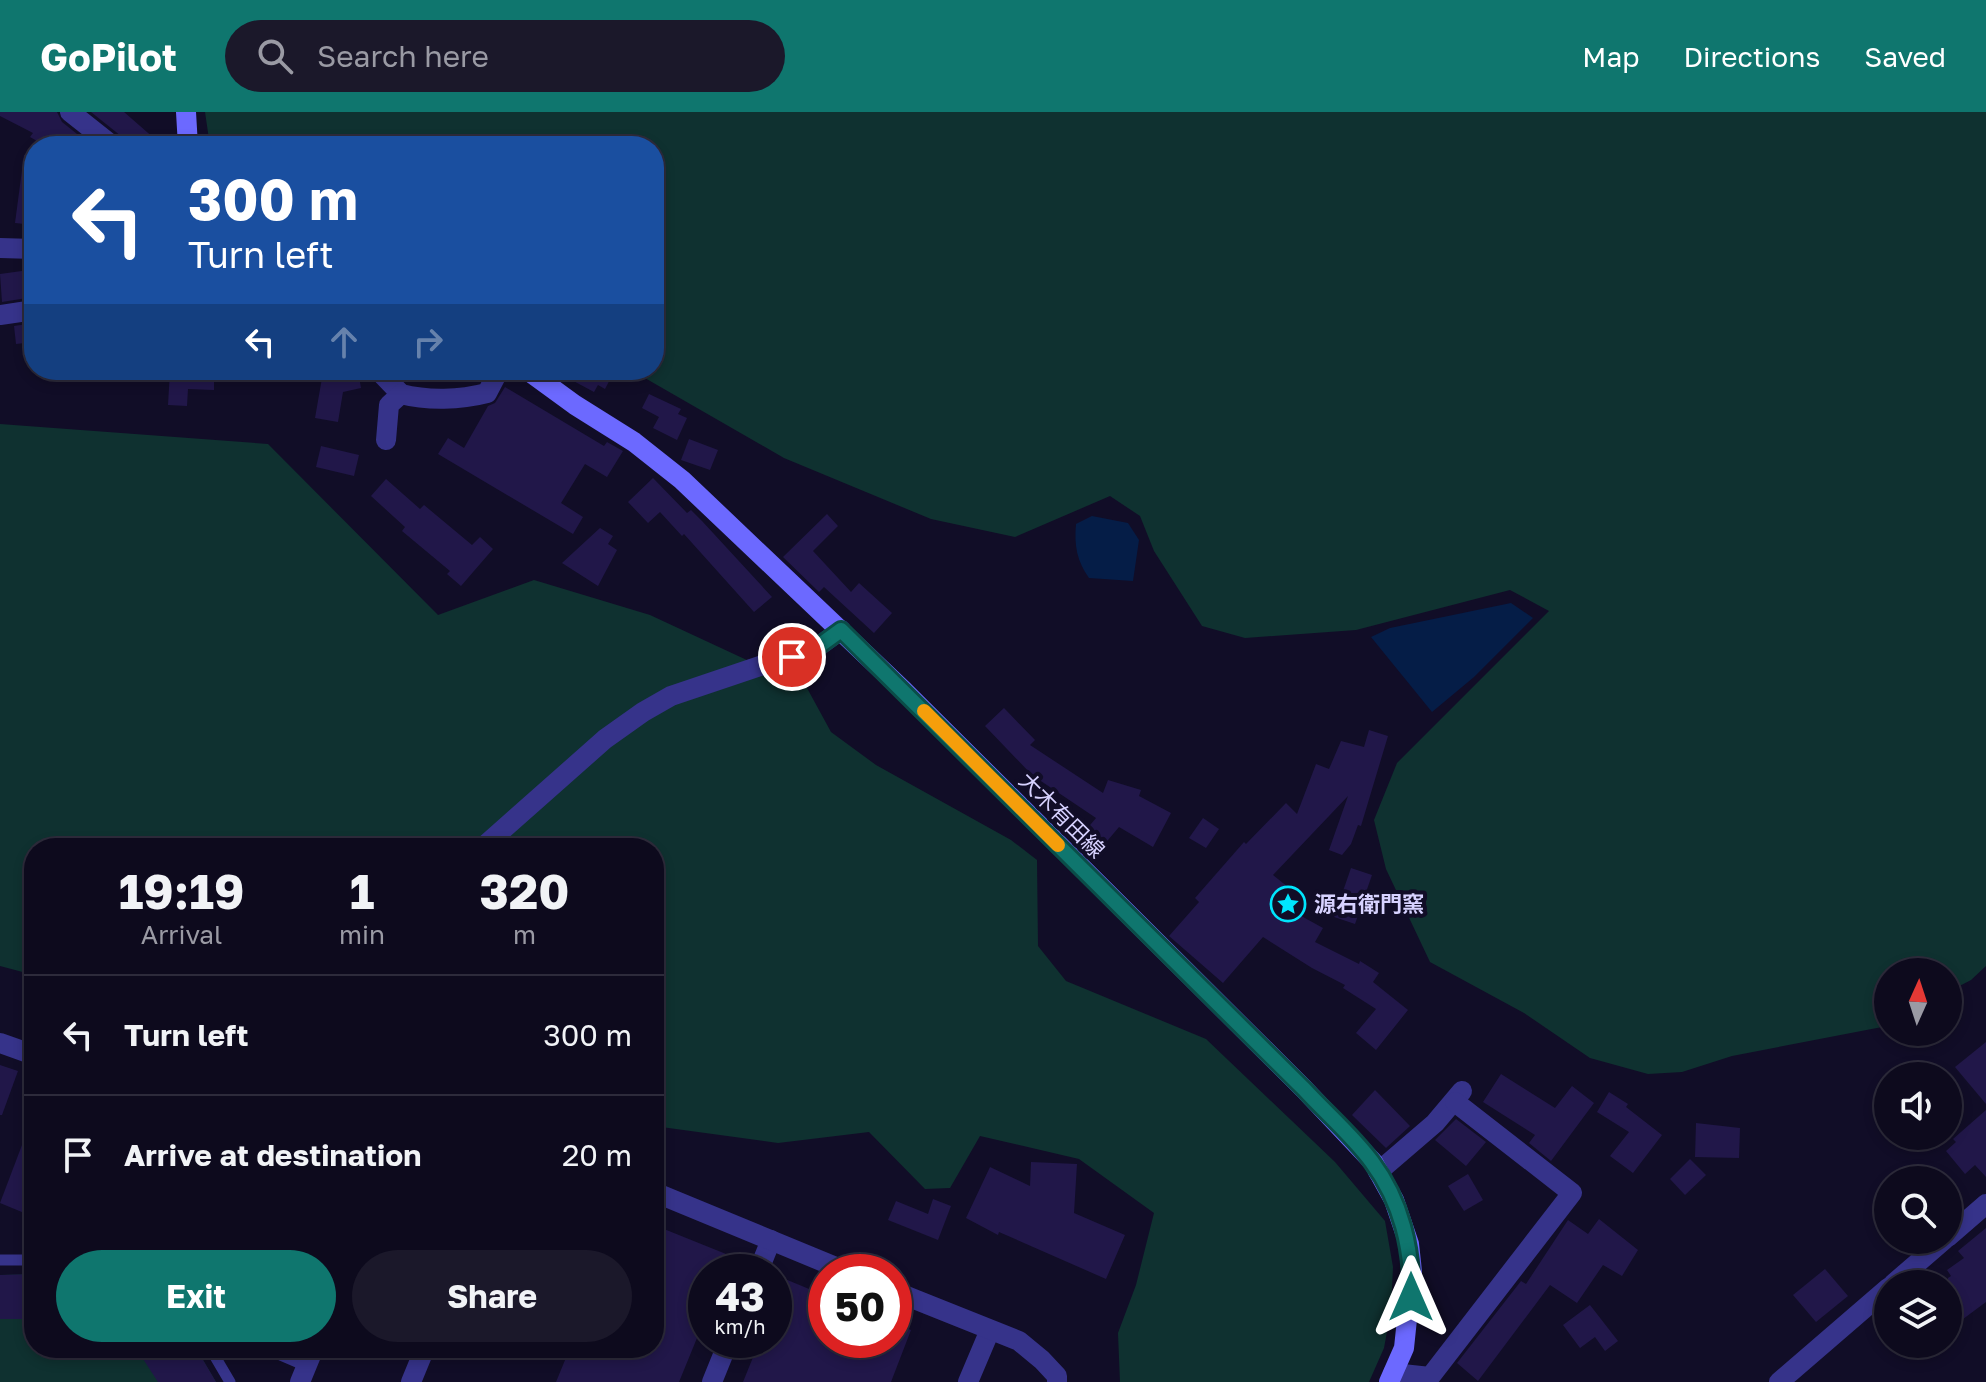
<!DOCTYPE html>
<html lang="en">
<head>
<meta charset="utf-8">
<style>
  body { margin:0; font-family:"Golos Text","Noto Sans JP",sans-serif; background:#1b182a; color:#f1f3f6; height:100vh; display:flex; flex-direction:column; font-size:30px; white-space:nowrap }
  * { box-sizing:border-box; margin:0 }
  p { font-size:26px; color:#9a9aa4 }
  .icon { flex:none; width:44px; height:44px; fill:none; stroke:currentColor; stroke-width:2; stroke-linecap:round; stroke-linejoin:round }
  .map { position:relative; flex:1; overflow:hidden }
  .side { position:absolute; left:24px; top:726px; width:640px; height:520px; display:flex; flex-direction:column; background:#0d0a1d; border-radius:32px; box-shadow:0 4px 12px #0003,0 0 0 2px #2d2b3b }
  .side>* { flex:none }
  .hud { position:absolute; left:24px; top:24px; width:640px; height:244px; border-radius:32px; box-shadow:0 4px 12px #0003,0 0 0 2px #2d2b3b; background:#1a4fa0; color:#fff; overflow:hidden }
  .needle { width:52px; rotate:3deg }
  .fabs { position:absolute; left:1874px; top:846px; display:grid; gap:16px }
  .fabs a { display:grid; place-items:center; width:88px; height:88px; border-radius:50%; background:#0d0a1d; box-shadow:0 4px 12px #0003,0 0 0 2px #2d2b3b; font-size:40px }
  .speed { position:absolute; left:688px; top:1142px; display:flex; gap:16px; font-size:40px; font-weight:700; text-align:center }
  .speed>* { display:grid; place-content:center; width:104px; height:104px; border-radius:50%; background:#0d0a1d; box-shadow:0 4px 12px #0003,0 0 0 2px #2d2b3b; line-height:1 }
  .speed small { font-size:20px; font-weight:400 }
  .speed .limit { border:12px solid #d22; background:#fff; color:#111 }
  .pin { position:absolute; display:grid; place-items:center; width:68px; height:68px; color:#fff; margin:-34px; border:4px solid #fff; border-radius:50%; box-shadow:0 2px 8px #0007 }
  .me { position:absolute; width:88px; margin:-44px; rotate:0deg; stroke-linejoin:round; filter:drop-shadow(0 0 6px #0008) }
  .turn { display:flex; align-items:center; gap:28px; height:168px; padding:0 32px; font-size:36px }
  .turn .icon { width:104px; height:104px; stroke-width:2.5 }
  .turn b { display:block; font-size:56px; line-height:68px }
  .lanes { display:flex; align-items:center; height:76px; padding:0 32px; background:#0003; justify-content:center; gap:40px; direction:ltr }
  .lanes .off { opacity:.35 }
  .eta { display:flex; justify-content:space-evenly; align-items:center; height:136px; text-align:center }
  .eta b { font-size:48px; font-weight:700; line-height:56px }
  .primary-button { display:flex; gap:16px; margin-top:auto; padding:16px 32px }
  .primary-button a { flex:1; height:92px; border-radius:48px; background:#0f766e; color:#fff; font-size:32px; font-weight:700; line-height:92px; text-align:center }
  .primary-button a+a { background:#1b182a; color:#f1f3f6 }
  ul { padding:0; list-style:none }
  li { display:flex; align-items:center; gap:24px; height:120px; padding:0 32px; border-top:2px solid #2d2b3b }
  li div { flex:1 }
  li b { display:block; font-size:30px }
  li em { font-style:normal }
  header { display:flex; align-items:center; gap:48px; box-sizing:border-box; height:112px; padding:0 40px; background:#0f766e; color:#fff }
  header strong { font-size:38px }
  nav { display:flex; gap:44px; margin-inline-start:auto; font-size:28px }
  .search { width:560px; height:72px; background:#1b182a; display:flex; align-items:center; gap:20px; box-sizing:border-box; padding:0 28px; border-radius:44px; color:#9a9aa4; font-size:30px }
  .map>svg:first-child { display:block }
</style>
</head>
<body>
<header>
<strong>GoPilot</strong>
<div class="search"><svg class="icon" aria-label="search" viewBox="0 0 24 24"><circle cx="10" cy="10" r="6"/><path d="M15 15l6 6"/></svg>Search here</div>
<nav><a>Map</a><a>Directions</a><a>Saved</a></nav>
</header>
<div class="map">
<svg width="1986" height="1270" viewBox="0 0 1986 1270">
  <rect width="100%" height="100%" fill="#110d27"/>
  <!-- green -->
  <g fill="#0f3130">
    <polygon points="205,0 1986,0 1986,854 1971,868 1948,880 1948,860 1888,860 1888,912 1882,915 1732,944 1682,960 1648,962 1590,946 1524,901 1430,850 1386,757 1374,708 1397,651 1549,499 1510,478 1356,518 1245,526 1202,514 1154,439 1140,404 1110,384 1015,425 931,407 784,346 631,258 654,258 654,34 210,34"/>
    <polygon points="0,312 268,332 438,503 534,468 650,503 807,576 831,620 876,653 1011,728 1037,748 1038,834 1066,869 1206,927 1335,1050 1385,1109 1393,1155 1391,1198 1384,1236 1369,1270 1120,1270 1118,1221 1136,1173 1154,1101 1079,1047 980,1024 950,1076 925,1077 869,1020 778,1031 654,1014 654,736 34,736 34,863 0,854"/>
    <polygon points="34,1162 34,1236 196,1236 216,1270 0,1270 0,1163"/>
  </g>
  <!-- water -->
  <g fill="#051d47">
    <path d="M1092 404 1128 411 1139 428 1133 469 1089 466C1077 449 1074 434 1076 412Z"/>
    <polygon points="1511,491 1533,506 1474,565 1432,600 1371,525 1390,516"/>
  </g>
  <!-- building -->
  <g fill="#211749">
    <polygon points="0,0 57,0 62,10 92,34 46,34 30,25 33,21 0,4"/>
    <polygon points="91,0 124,0 163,34 127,34 121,24"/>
    <polygon points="24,43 34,43 34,113 15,111"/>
    <polygon points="29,158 33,185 2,190 0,162"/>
    <polygon points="34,211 34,230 16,232 14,214"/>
    <polygon points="170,258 214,258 214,278 188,277 187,294 168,293"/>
    <polygon points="553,258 615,258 605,277 598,273 594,280"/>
    <polygon points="358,259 361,276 343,280 338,310 315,306 322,266"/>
    <polygon points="505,275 604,334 607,330 623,339 607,365 585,352 561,391 583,405 573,422 438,342 448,326 464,336 488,294 495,291"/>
    <polygon points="649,282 681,297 678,302 687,306 677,328 653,316 659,305 642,296"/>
    <polygon points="689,327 718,338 710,358 681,348"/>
    <polygon points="321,334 359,343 354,364 316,355"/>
    <polygon points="653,366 687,401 691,398 702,409 772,485 754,500 684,422 682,424 660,400 648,411 628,390"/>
    <polygon points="386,367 420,397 424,393 472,433 480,425 493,437 461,474 447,462 450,459 402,419 405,415 371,384"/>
    <polygon points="827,402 838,414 813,439 851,480 859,471 892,501 874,521 824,475 819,480 783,445"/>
    <polygon points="600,416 613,424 608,432 617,438 598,474 562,451"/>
    <polygon points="1004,596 1035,628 1030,633 1103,681 1108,668 1141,678 1139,684 1171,701 1153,735 1119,715 1092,747 1086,742 1075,731 1096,706 1032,663 985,614"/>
    <polygon points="1369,618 1388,624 1361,714 1358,713 1351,732 1342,743 1329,738 1348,684 1273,763 1304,788 1294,800 1323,816 1315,830 1359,852 1360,849 1379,861 1373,870 1408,898 1376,938 1356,921 1376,897 1343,876 1345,873 1312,856 1263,825 1223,871 1169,824 1199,790 1195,786 1244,730 1246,732 1286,691 1297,702 1316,652 1329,657 1341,629 1364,635"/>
    <polygon points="1203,706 1219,717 1206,736 1189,726"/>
    <polygon points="1351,756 1372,763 1355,812 1334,805"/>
    <polygon points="1986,930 1986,992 1955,955"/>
    <polygon points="0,953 18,959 2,1003 0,1003"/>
    <polygon points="1501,962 1555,996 1572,974 1594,991 1551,1049 1529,1031 1535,1023 1483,990"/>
    <polygon points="1375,978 1410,1014 1386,1036 1352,1003"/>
    <polygon points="1609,980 1628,992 1626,995 1662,1023 1633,1061 1610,1044 1629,1020 1597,1000"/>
    <polygon points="1986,998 1986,1065 1975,1053 1965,1062 1946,1039 1956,1030 1953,1027"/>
    <polygon points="33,1004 34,1004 34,1105 0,1091"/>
    <polygon points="1456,1007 1486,1030 1466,1054 1435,1028"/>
    <polygon points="1696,1011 1740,1016 1739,1046 1695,1045"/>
    <polygon points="1690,1047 1706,1063 1685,1083 1670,1067"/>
    <polygon points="1031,1050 1077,1052 1074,1101 1125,1123 1106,1167 999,1120 998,1123 966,1106 990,1055 1030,1074"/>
    <polygon points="1468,1062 1483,1088 1464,1099 1448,1074"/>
    <polygon points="933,1087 951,1094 938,1128 888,1108 896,1089 928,1102"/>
    <polygon points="1599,1107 1638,1138 1622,1164 1603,1153 1577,1191 1550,1173 1478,1269 1457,1251 1521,1169 1526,1172 1568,1108 1588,1122"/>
    <polygon points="654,1113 731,1144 724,1160 706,1160 706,1204 679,1270 556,1270 570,1236 654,1236"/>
    <polygon points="1986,1116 1986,1190 1959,1210 1948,1195 1948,1166 1951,1164 1947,1158 1964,1146 1958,1139"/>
    <polygon points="1825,1157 1848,1184 1816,1210 1793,1183"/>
    <polygon points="34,1162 34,1207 0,1207 0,1163"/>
    <polygon points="785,1167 826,1184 826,1228 894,1228 894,1211 911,1218 891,1270 743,1270 760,1228 774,1228 774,1194"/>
    <polygon points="1590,1193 1618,1229 1605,1239 1595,1225 1580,1236 1563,1213"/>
    <polygon points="136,1236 196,1236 216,1270 158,1270"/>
  </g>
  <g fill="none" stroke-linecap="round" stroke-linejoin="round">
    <!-- service -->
    <g stroke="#36338a" stroke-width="11">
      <polyline points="0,1148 34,1148"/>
      <polyline points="210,1236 230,1270"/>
      <polyline points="264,1236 306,1254"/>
    </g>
    <!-- minor -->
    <g stroke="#36338a" stroke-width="20">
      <polyline points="70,0 113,34"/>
      <polyline points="0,203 34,198"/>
      <polyline points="378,258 401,282"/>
      <path d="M386 328 389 293 401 282C428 289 460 288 487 281L499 258"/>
      <polyline points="0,931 34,943"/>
      <polyline points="1378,1060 1435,1011 1462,979"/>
      <polyline points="1948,1125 1986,1092"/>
      <polyline points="758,1160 771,1128"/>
      <polyline points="1893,1172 1944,1128"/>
      <polyline points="1393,1261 1430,1265 1572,1081 1455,990"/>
      <polyline points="411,1270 425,1236"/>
      <polyline points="712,1270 729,1228"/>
      <polyline points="968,1270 990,1218"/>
      <polyline points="1779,1270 1888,1176"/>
    </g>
    <!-- tertiary -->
    <g stroke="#36338a" stroke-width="20">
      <polyline points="0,136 34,137"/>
      <polyline points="482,736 605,627 643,600 671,584 819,534 841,518"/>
      <polyline points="654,1080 848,1160"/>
      <polyline points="894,1179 1019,1229 1042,1248 1057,1264 1057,1270"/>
      <polyline points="300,1270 314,1236"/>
    </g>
    <!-- secondary -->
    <g stroke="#6c69ff" stroke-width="20">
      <polyline points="186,0 188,34"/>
      <polyline points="527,258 575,293 634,330 682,368 904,579 1304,977 1373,1050 1394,1088 1409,1132 1412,1159 1404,1236 1389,1270"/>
    </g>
  </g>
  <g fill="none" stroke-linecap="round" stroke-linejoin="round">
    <!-- route casing -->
    <g stroke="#0a4d48" stroke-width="20">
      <path id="route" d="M792 545 819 534 841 518 1304 977C1326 1001 1353 1024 1372 1050 1401 1089 1413 1138 1411 1185"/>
    </g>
    <!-- route -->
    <use href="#route" stroke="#0f766e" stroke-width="14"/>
    <!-- slow -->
    <polyline stroke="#f59e0b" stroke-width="14" points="924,599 1058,733"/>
  </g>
  <!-- icons -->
  <defs>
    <g id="sight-ring" transform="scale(1.8)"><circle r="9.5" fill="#110d27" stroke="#00e5fd" stroke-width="1.5"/><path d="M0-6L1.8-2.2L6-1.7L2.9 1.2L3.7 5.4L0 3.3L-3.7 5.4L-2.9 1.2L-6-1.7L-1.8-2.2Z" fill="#00e5fd"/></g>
  </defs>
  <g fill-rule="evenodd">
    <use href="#sight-ring" x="1288" y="792"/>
  </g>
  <g text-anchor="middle" stroke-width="8" stroke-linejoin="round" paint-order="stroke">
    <!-- street labels -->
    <g font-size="22" fill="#d7d2ff" stroke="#110d27">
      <text transform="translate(1062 703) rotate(45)" y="8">大木有田線</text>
    </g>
    <!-- poi labels -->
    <g font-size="22" font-weight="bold" fill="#d7d2ff" stroke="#110d27" text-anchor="start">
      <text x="1314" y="800">源右衛門窯</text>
    </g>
  </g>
</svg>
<div class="fabs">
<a><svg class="needle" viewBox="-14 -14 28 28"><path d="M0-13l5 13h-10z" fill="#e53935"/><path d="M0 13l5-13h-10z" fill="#9a9aa4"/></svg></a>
<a><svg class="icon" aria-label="sound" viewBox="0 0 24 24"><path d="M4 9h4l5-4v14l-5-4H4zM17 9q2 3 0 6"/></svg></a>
<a><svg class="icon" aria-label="search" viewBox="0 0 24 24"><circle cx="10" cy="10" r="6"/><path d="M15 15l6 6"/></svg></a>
<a><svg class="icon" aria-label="layers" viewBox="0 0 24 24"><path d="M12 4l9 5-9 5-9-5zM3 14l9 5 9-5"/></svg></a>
</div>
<div class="speed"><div>43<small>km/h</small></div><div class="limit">50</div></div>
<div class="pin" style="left:792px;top:545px;background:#d93025"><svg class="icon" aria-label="arrive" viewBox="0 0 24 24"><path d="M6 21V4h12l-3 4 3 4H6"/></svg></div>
<svg class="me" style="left:1411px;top:1185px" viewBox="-20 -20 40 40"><path d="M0-17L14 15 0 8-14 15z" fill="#0f766e" stroke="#fff" stroke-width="4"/></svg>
<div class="hud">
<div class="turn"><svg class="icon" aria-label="left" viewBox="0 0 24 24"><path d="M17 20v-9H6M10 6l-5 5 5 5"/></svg><div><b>300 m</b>Turn left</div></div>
<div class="lanes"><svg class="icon" aria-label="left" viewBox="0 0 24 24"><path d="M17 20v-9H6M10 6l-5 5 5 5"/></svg><svg class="icon off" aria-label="ahead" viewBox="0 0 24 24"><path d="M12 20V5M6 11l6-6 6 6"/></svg><svg class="icon off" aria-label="right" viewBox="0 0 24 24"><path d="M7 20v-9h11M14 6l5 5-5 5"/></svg></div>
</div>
<section class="side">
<div class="eta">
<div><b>19:19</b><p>Arrival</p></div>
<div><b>1</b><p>min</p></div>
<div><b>320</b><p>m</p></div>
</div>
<ul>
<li><svg class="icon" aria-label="left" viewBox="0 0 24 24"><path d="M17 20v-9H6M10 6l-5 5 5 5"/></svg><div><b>Turn left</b></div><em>300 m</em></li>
<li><svg class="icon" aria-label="arrive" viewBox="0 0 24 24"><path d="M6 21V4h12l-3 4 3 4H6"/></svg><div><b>Arrive at destination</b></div><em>20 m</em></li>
</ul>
<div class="primary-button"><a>Exit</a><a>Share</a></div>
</section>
</div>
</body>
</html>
